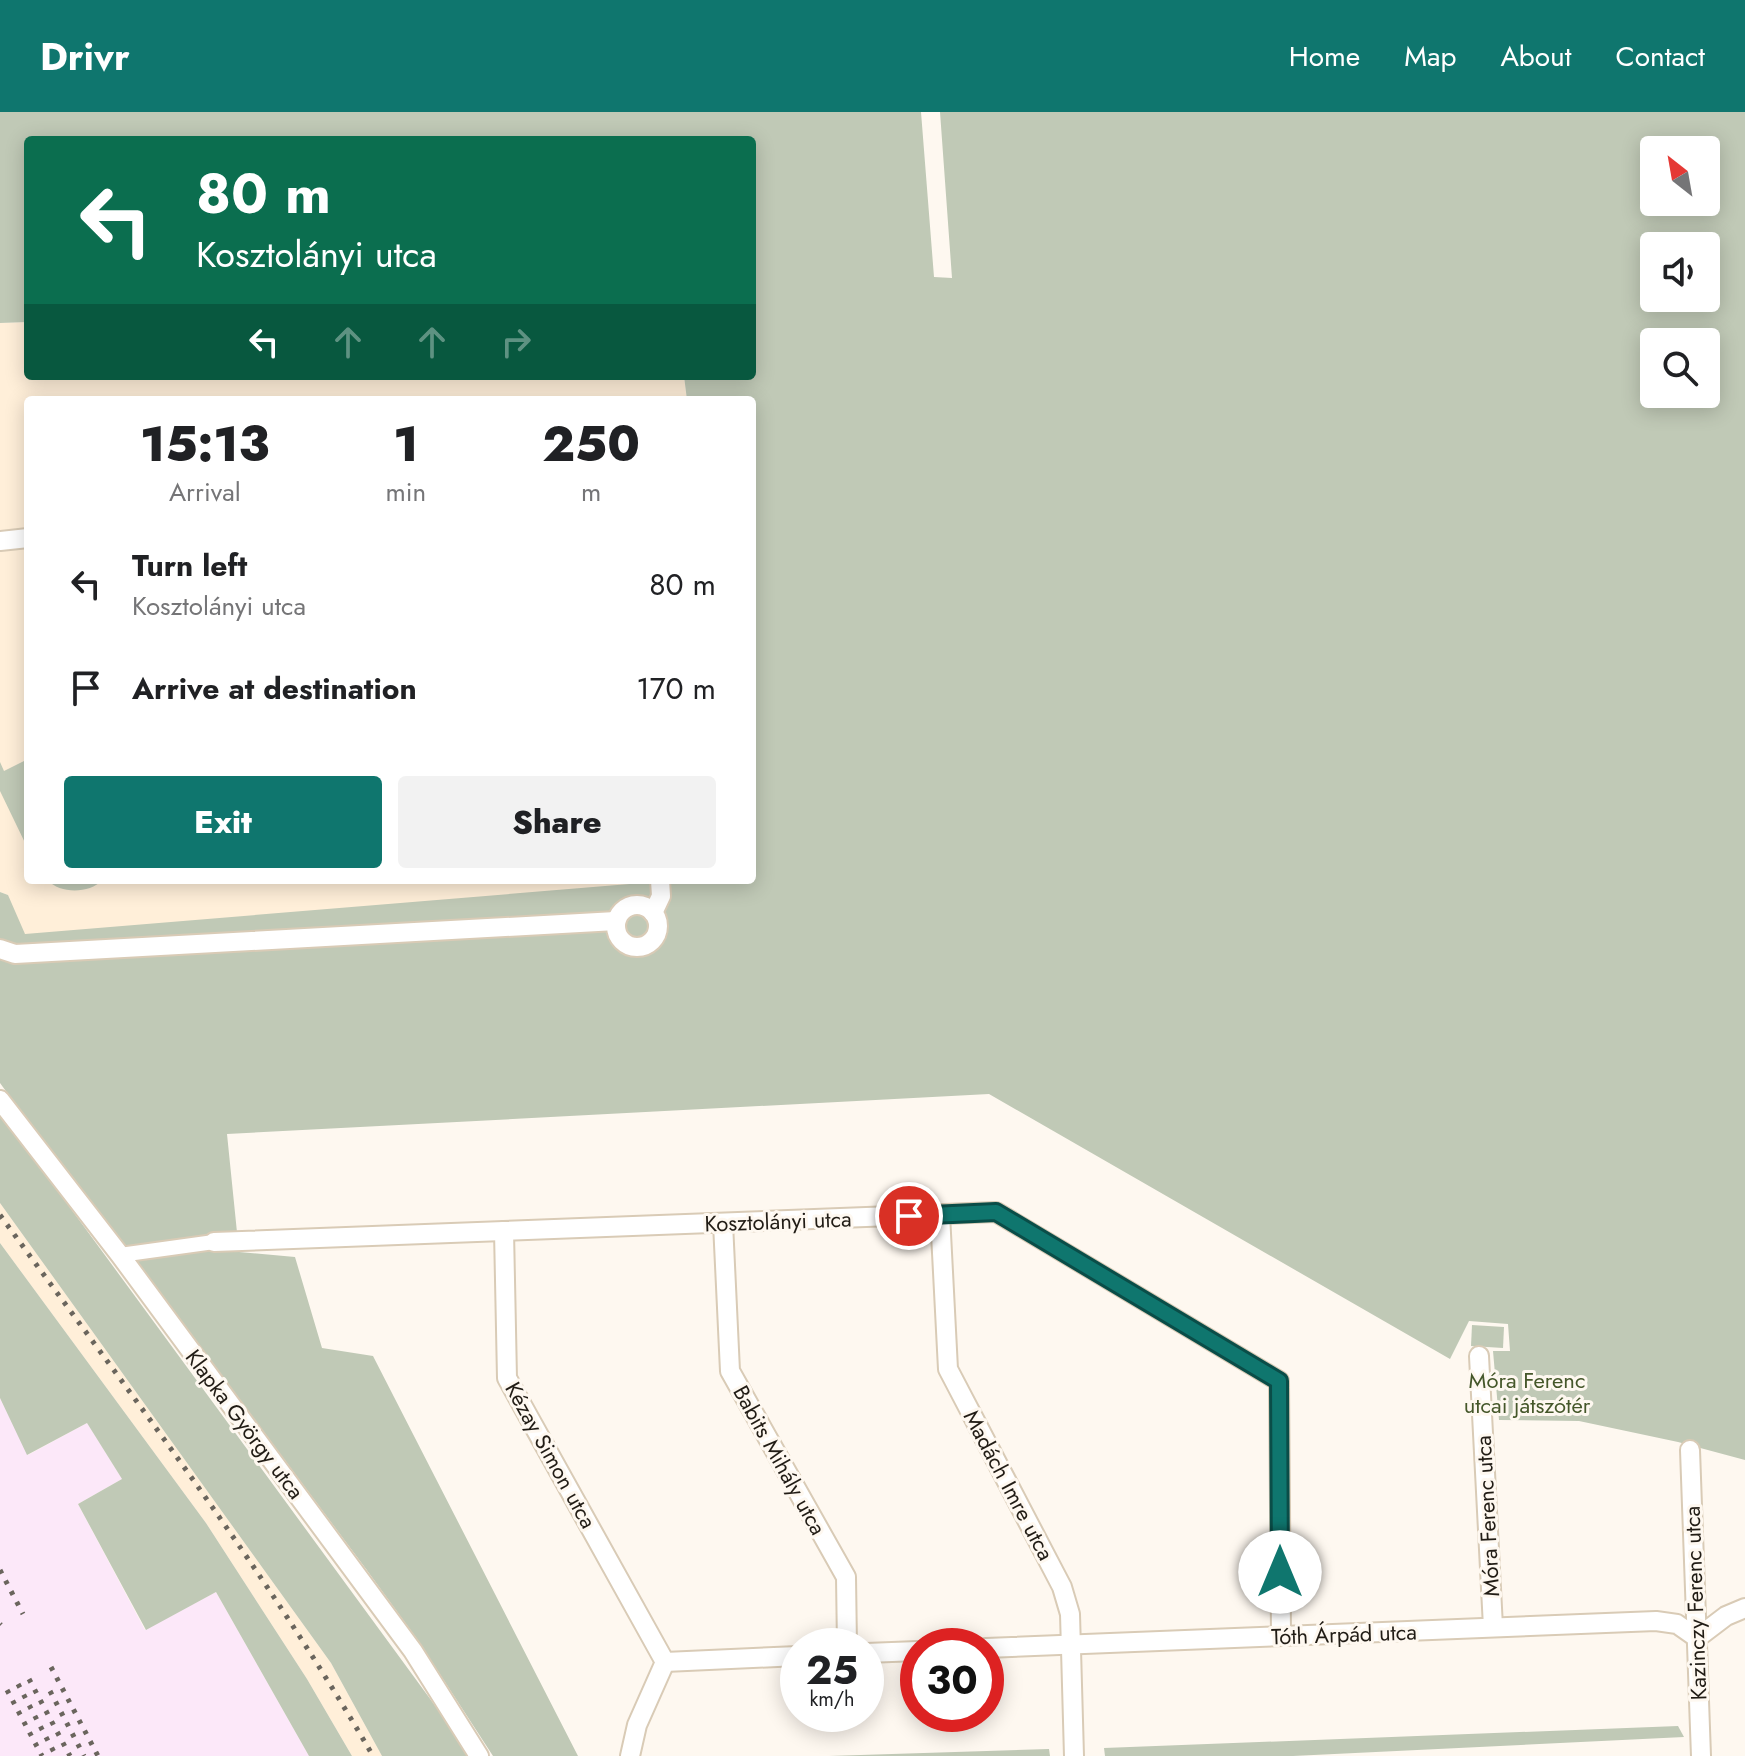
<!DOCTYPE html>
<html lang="en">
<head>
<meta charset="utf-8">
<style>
  body { margin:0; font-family:Jost,sans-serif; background:#f2f2f2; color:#202124; height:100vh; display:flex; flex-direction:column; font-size:30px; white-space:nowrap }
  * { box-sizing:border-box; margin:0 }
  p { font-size:26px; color:#757577 }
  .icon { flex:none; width:44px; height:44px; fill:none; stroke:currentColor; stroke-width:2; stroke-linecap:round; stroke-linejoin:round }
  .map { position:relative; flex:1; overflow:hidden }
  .sheet { position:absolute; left:24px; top:284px; width:732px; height:488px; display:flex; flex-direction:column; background:#fff; border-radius:8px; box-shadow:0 4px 20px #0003 }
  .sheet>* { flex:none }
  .hud { position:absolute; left:24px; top:24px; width:732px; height:244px; border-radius:8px; box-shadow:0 4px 20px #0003; background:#0b6e4f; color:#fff; overflow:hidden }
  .needle { width:52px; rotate:329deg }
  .tools { position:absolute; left:1640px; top:24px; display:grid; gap:16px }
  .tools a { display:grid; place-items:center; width:80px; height:80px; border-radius:8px; background:#fff; box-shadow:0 4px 20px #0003; font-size:40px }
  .speed { position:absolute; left:780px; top:1516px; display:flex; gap:16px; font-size:40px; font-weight:700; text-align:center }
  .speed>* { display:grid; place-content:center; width:104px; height:104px; border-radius:50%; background:#fff; box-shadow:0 4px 20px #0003; line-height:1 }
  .speed small { font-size:20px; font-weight:400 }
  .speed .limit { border:12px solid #d22; background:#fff; color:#111 }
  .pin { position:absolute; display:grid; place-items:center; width:68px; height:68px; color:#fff; margin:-34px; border:4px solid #fff; border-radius:50%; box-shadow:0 2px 8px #0007 }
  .me { position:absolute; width:88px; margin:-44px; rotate:0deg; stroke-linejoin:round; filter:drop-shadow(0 0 6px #0008) }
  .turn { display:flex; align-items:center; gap:28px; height:168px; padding:0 40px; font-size:36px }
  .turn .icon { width:104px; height:104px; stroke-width:2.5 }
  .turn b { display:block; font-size:56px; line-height:68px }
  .lanes { display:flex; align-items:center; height:76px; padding:0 40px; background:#0003; justify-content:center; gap:40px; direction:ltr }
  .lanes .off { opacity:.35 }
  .eta { display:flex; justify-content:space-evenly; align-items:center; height:136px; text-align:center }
  .eta b { font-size:48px; font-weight:800; line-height:56px }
  .button { display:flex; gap:16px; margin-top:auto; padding:16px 40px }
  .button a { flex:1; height:92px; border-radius:8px; background:#0f766e; color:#fff; font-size:32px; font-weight:800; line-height:92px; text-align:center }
  .button a+a { background:#f2f2f2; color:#202124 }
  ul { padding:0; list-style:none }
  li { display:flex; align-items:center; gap:24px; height:104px; padding:0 40px }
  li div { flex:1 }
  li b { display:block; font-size:30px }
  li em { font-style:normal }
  header { display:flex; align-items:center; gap:48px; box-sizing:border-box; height:112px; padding:0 40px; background:#0f766e; color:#fff }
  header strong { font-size:38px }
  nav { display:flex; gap:44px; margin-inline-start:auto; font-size:28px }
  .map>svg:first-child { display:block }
</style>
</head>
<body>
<header>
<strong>Drivr</strong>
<nav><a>Home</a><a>Map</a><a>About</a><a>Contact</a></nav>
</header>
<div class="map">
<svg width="1745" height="1644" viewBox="0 0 1745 1644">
  <rect width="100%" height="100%" fill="#fef8f0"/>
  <!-- built -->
  <g fill="#ffefd9">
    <polygon points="28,210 28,264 684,264 687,288 28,288 28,768 678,768 684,845 47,1015 8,783 0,780 0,211"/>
    <polygon points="0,1091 331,1551 382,1644 352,1644 307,1567 206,1411 0,1131"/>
  </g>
  <!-- industrial -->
  <polygon fill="#fce8f9" points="0,1286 28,1343 87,1311 122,1367 78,1392 145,1518 216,1480 309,1644 0,1644"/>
  <!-- green -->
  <g fill="#c0c9b6" fill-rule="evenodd">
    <path d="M0 0H921L934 165 952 166 940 0H1745V1348L1678 1330 1579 1309 1499 1308 1493 1239H1510L1508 1212 1469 1209 1450 1247 989 982 227 1022 239 1140 295 1145 322 1236 373 1244 578 1644H493L417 1527 366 1457 139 1153 53 1044 0 971V780L8 783 25 822 678 768H752V288H687L684 264H752V28H28V210L0 211ZM1654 38H1706V90H1654ZM1654 134H1706V186H1654ZM1654 230H1706V282H1654Z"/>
    <polygon points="28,647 28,737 0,679 0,650 4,659"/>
    <path d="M47 768H103C88 782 61 782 47 768Z"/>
    <polygon points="0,1000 472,1644 382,1644 331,1551 0,1091"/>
    <polygon points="0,1131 206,1411 307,1567 352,1644 309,1644 216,1480 146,1518 78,1392 122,1367 87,1311 27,1343 0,1286"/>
    <polygon points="1472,1213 1504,1215 1503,1236 1471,1234"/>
    <polygon points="1678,1614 1684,1625 1293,1644 1105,1644 1104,1636"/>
    <polygon points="1049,1637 1050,1644 829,1644"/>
  </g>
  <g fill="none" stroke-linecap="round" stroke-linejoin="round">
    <!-- pedestrian casing -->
    <g stroke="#d9cbb6" stroke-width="18">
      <polyline id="pedestrian" points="120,1143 214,1130"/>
    </g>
    <!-- minor casing -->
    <g stroke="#d9cbb6" stroke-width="22">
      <g id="minor">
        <polyline points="0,429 28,426"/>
        <circle cx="637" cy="814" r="21"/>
        <polyline points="653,801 661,784 660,768"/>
        <polyline points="0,837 15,842 616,809"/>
        <polyline points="0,988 120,1143 413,1539 479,1644"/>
        <polyline points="940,1102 948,1257 1062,1475 1070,1502 1074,1644"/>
        <polyline points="723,1111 730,1259 846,1465 847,1534"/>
        <polyline points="504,1119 507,1266 665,1550"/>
        <polyline points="214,1130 996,1100 1279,1269 1281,1524"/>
        <polyline points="1479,1244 1493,1515"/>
        <polyline points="1690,1338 1701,1644"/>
        <polyline points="986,1536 1656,1509 1677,1512 1697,1526 1726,1504 1745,1496"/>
        <polyline points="866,1541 918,1539"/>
        <polyline points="665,1550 798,1544"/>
        <polyline points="630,1644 637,1613 665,1550"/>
      </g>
    </g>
    <!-- pedestrian -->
    <use href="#pedestrian" stroke="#fff" stroke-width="14"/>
    <!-- minor -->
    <use href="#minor" stroke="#fff" stroke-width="18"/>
    <!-- rail -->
    <g stroke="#6a655d" stroke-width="5" stroke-dasharray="4 8" stroke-linecap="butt">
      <path d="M0 1103C129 1280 263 1454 373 1644"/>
      <polyline points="0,1458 23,1502"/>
      <polyline points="0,1512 1,1513"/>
      <polyline points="51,1555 98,1644"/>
      <polyline points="29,1567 70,1644"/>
      <polyline points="18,1572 56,1644"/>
      <polyline points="7,1578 42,1644"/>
      <polyline points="50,1579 84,1644"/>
    </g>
  </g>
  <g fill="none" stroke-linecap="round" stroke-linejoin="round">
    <!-- route casing -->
    <g stroke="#0a4d48" stroke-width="20">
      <polyline id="route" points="909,1104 996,1100 1279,1269 1280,1460"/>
    </g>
    <!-- route -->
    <use href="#route" stroke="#0f766e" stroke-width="14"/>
  </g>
  <g text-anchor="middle" stroke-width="6" stroke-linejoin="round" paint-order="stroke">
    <!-- street labels -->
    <g font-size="22" fill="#211c15" stroke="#fef8f0">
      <text transform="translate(778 1109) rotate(-2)" y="8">Kosztolányi utca</text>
      <text transform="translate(245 1312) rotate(53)" y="8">Klapka György utca</text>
      <text transform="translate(551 1343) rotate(61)" y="8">Kézay Simon utca</text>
      <text transform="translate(780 1348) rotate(61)" y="8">Babits Mihály utca</text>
      <text transform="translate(1009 1373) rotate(62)" y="8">Madách Imre utca</text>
      <text transform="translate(1487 1404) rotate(-93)" y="8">Móra Ferenc utca</text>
      <text transform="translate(1695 1491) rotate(-92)" y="8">Kazinczy Ferenc utca</text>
      <text transform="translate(1344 1522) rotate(-2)" y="8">Tóth Árpád utca</text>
    </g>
    <!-- park labels -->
    <g font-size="22" fill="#45572a" stroke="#fef8f0">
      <text x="1527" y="1276">Móra Ferenc<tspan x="1527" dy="25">utcai játszótér</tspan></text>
    </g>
  </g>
</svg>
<div class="tools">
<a><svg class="needle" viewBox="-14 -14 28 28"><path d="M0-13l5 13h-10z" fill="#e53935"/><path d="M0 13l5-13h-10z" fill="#757577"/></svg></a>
<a><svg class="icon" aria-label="sound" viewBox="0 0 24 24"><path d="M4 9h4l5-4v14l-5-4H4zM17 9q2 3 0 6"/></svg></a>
<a><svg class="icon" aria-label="search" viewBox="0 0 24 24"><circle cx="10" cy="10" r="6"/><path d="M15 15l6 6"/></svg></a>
</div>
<div class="speed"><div>25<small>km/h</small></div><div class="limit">30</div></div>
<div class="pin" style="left:909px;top:1104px;background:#d93025"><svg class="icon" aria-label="arrive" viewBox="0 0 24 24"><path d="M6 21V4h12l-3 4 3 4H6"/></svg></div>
<svg class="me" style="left:1280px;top:1460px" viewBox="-20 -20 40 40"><circle r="19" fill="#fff"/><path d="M0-13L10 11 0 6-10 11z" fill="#0f766e"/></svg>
<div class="hud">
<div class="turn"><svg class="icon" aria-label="left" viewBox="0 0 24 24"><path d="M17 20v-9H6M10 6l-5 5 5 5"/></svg><div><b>80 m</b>Kosztolányi utca</div></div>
<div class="lanes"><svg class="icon" aria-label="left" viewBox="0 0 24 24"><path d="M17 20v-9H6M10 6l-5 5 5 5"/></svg><svg class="icon off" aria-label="ahead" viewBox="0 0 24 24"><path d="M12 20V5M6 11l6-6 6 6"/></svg><svg class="icon off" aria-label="ahead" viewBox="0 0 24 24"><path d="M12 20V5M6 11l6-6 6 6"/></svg><svg class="icon off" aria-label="right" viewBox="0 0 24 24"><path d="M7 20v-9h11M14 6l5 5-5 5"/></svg></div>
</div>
<section class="sheet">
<div class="eta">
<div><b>15:13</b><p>Arrival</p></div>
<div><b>1</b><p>min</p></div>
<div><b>250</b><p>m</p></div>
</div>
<ul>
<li><svg class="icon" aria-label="left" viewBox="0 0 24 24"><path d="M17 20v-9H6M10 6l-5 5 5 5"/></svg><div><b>Turn left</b><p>Kosztolányi utca</p></div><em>80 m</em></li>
<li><svg class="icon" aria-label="arrive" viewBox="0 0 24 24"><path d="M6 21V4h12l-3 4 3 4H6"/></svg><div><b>Arrive at destination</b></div><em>170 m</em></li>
</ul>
<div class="button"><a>Exit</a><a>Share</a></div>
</section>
</div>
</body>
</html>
